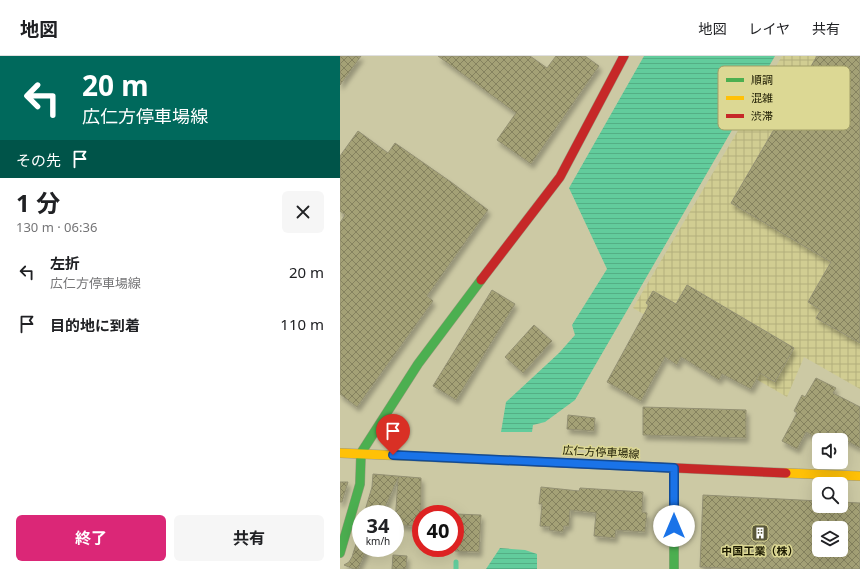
<!DOCTYPE html>
<html lang="ja">
<head>
<meta charset="utf-8">
<style>
  body { margin:0; font-family:"Noto Sans","Noto Sans JP",sans-serif; background:#f6f6f6; color:#202124; height:100vh; display:flex; flex-direction:column; font-size:15px; white-space:nowrap }
  * { box-sizing:border-box; margin:0 }
  p { font-size:13px; color:#757577 }
  .icon { flex:none; width:22px; height:22px; fill:none; stroke:currentColor; stroke-width:2; stroke-linecap:round; stroke-linejoin:round }
  .map { position:relative; flex:1; overflow:hidden }
  .panel { display:flex; flex-direction:column; background:#fff; width:340px }
  .panel>* { flex:none }
  .guide { background:#00695c; color:#fff; overflow:hidden }
  .buttons { position:absolute; left:472px; top:377px; display:grid; gap:8px }
  .buttons a { display:grid; place-items:center; width:36px; height:36px; border-radius:6px; background:#fff; box-shadow:0 4px 16px #0002; font-size:20px }
  .speed { position:absolute; left:12px; top:449px; display:flex; gap:8px; font-size:20px; font-weight:700; text-align:center }
  .speed>* { display:grid; place-content:center; width:52px; height:52px; border-radius:50%; background:#fff; box-shadow:0 4px 16px #0002; line-height:1 }
  .speed small { font-size:10px; font-weight:400 }
  .speed .limit { border:6px solid #d22; background:#fff; color:#111 }
  .pin { position:absolute; display:grid; place-items:center; width:34px; height:34px; color:#fff; margin:-41px -17px; border-radius:50% 50% 50% 0; rotate:-45deg; box-shadow:0 0 4px #0007 }
  .pin .icon { rotate:45deg }
  .me { position:absolute; width:44px; margin:-22px; rotate:0deg; stroke-linejoin:round; filter:drop-shadow(0 0 3px #0008) }
  .turn { display:flex; align-items:center; gap:14px; height:84px; padding:0 16px; font-size:18px }
  .turn .icon { width:52px; height:52px; stroke-width:2.5 }
  .turn b { display:block; font-size:28px; line-height:34px }
  .then { display:flex; align-items:center; height:38px; padding:0 16px; background:#0003; gap:8px; font-size:15px }
  .round { display:grid; place-items:center; flex:none; width:42px; height:42px; border-radius:6px; background:#f6f6f6 }
  .summary { display:flex; align-items:center; justify-content:space-between; height:68px; padding:0 16px }
  h1 { font-size:24px; font-weight:700; line-height:30px }
  .cta { display:flex; gap:8px; margin-top:auto; padding:8px 16px }
  .cta a { flex:1; height:46px; border-radius:6px; background:#db2777; color:#fff; font-size:16px; font-weight:700; line-height:46px; text-align:center }
  .cta a+a { background:#f6f6f6; color:#202124 }
  ul { padding:0; list-style:none }
  li { display:flex; align-items:center; gap:12px; height:52px; padding:0 16px }
  li div { flex:1 }
  li b { display:block; font-size:15px }
  li em { font-style:normal }
  header { display:flex; align-items:center; gap:24px; box-sizing:border-box; height:56px; padding:0 20px; background:#fff; border-bottom:1px solid #e0e0e0 }
  header strong { font-size:19px }
  nav { display:flex; gap:22px; margin-inline-start:auto; font-size:14px }
  main { display:flex; flex:1; min-height:0 }
  .map>svg:first-child { display:block }
</style>
</head>
<body>
<header>
<strong>地図</strong>
<nav><a>地図</a><a>レイヤ</a><a>共有</a></nav>
</header>
<main>
<section class="panel">
<div class="guide">
<div class="turn"><svg class="icon" aria-label="left" viewBox="0 0 24 24"><path d="M17 20v-9H6M10 6l-5 5 5 5"/></svg><div><b>20 m</b>広仁方停車場線</div></div>
<div class="then">その先<svg class="icon" aria-label="arrive" viewBox="0 0 24 24"><path d="M6 21V4h12l-3 4 3 4H6"/></svg></div>
</div>
<div class="summary"><div><h1>1 分</h1><p>130 m · 06:36</p></div><a class="round"><svg class="icon" aria-label="close" viewBox="0 0 24 24"><path d="M6 6l12 12M18 6L6 18"/></svg></a></div>
<ul>
<li><svg class="icon" aria-label="left" viewBox="0 0 24 24"><path d="M17 20v-9H6M10 6l-5 5 5 5"/></svg><div><b>左折</b><p>広仁方停車場線</p></div><em>20 m</em></li>
<li><svg class="icon" aria-label="arrive" viewBox="0 0 24 24"><path d="M6 21V4h12l-3 4 3 4H6"/></svg><div><b>目的地に到着</b></div><em>110 m</em></li>
</ul>
<div class="cta"><a>終了</a><a>共有</a></div>
</section>
<div class="map">
<svg width="520" height="513" viewBox="0 0 520 513">
  <defs>
    <pattern id="industrial-grid" width="8" height="8" patternUnits="userSpaceOnUse"><rect width="8" height="8" fill="#d1cd92"/><path d="M0 4h8M4 0v8" fill="none" stroke="#b3af7c"/></pattern>
    <pattern id="water-rules" width="6" height="5" patternUnits="userSpaceOnUse"><rect width="6" height="5" fill="#62cc9c"/><path d="M0 2.5h6" fill="none" stroke="#54af85"/></pattern>
    <pattern id="building-cross-hatch" width="8" height="8" patternUnits="userSpaceOnUse"><rect width="8" height="8" fill="#a4a176"/><path d="M0 0l8 8M0 8l8-8" fill="none" stroke="#85825e"/></pattern>
    <filter id="shadow"><feDropShadow dx="2.5" dy="4.5" stdDeviation="2" flood-color="#0004"/></filter>
  </defs>
  <rect width="100%" height="100%" fill="#ccc9a4"/>
  <!-- industrial -->
  <polygon fill="url(#industrial-grid)" points="442,0 520,0 520,333 464,301 447,341 293,252"/>
  <!-- water -->
  <g fill="url(#water-rules)">
    <polygon points="304,0 435,0 235,344 205,366 193,369 192,376 161,376 166,346 219,297 235,279 232,269 267,213 229,132"/>
    <polygon points="160,492 185,494 197,498 197,513 146,513"/>
  </g>
  <g fill="none" stroke-linecap="round" stroke-linejoin="round">
    <!-- stream -->
    <polyline stroke="#62cc9c" stroke-width="5" points="116,513 116,506"/>
  </g>
  <!-- building -->
  <g fill="url(#building-cross-hatch)" stroke="#939073" fill-rule="evenodd" filter="url(#shadow)">
    <polygon points="0,0 21,0 0,29"/>
    <polygon points="98,0 190,0 207,12 216,0 245,0 259,10 191,108 157,84 176,57"/>
    <polygon points="477,0 520,0 520,287 476,262 481,254 468,246 491,206 391,147"/>
    <polygon points="18,75 48,97 55,87 111,126 148,154 87,240 93,245 17,351 0,338 0,167 5,159 0,155 0,100"/>
    <polygon points="347,229 454,292 435,326 420,317 411,333 382,318 379,324 341,301 337,309 325,301 301,345 267,326 309,249 306,247 313,235 336,248"/>
    <polygon points="152,234 175,248 116,344 93,330"/>
    <polygon points="194,269 212,285 183,317 165,301"/>
    <polygon points="476,322 496,332 493,337 520,351 520,392 500,381 499,383 487,376 482,384 466,376 457,393 442,385 457,357 454,355 462,339 465,341"/>
    <polygon points="303,351 406,354 406,382 303,379"/>
    <polygon points="228,359 255,362 254,375 227,373"/>
    <polygon points="33,418 81,422 81,471 55,468 58,422 42,458 24,458 32,431"/>
    <polygon points="0,426 8,426 2,446 0,446"/>
    <polygon points="201,431 239,435 240,432 303,436 302,456 307,457 305,476 276,474 275,482 254,480 256,457 230,454 229,470 224,470 223,476 209,474 210,471 200,470 202,448 199,448"/>
    <path d="M363 439 479 445V450H501V446L520 447V513H401L360 511ZM479 472H501V494H479Z"/>
    <polygon points="115,458 141,459 139,496 115,495"/>
    <polygon points="16,488 21,490 21,492 27,492 18,513 14,513 4,509 9,506 12,501"/>
    <polygon points="53,499 67,500 66,513 52,513"/>
  </g>
  <g fill="none" stroke-linecap="round" stroke-linejoin="round">
    <!-- fast casing -->
    <g stroke="#9d9a7e" stroke-width="10">
      <g id="fast">
        <polyline points="334,412 334,513"/>
        <polyline points="0,497 20,428 21,397 78,308 141,224"/>
      </g>
    </g>
    <!-- slow casing -->
    <g stroke="#9d9a7e" stroke-width="10">
      <g id="slow">
        <polyline points="0,397 182,405"/>
        <polyline points="446,417 520,420"/>
      </g>
    </g>
    <!-- jam casing -->
    <g stroke="#9d9a7e" stroke-width="10">
      <g id="jam">
        <polyline points="141,224 220,121 284,0"/>
        <polyline points="182,405 446,417"/>
      </g>
    </g>
    <!-- fast -->
    <use href="#fast" stroke="#4caf50" stroke-width="9"/>
    <!-- slow -->
    <use href="#slow" stroke="#ffc107" stroke-width="9"/>
    <!-- jam -->
    <use href="#jam" stroke="#c62828" stroke-width="9"/>
  </g>
  <g fill="none" stroke-linecap="round" stroke-linejoin="round">
    <!-- route casing -->
    <g stroke="#114b97" stroke-width="10">
      <polyline id="route" points="53,399 334,412 334,470"/>
    </g>
    <!-- route -->
    <use href="#route" stroke="#1a73e8" stroke-width="7"/>
  </g>
  <!-- icons -->
  <defs>
    <g id="building-square" transform="scale(0.9)"><rect x="-9" y="-9" width="18" height="18" rx="4" fill="#595739" stroke="#dcd894"/><path d="M-4-6H4V6H1V3H-1V6H-4ZM-2.5-4.3h1.7v1.8h-1.7ZM.8-4.3h1.7v1.8H.8ZM-2.5-1h1.7V.8h-1.7ZM.8-1h1.7V.8H.8Z" fill="#fff"/></g>
  </defs>
  <g fill-rule="evenodd">
    <use href="#building-square" x="420" y="477"/>
  </g>
  <g text-anchor="middle" stroke-width="3" stroke-linejoin="round" paint-order="stroke">
    <!-- street labels -->
    <g font-size="11" fill="#1b1900" stroke="#dcd894">
      <text transform="translate(261 396) rotate(3)" y="4">広仁方停車場線</text>
    </g>
    <!-- poi labels -->
    <g font-size="11" font-weight="bold" fill="#1b1900" stroke="#dcd894">
      <text x="420" y="499">中国工業（株）</text>
    </g>
  </g>
  <!-- legend -->
  <rect x="378" y="10" width="132" height="64" rx="6" fill="#dcd894" stroke="#a29f68" stroke-width="1"/>
  <rect x="386" y="22" width="18" height="4" fill="#4caf50"/>
  <rect x="386" y="40" width="18" height="4" fill="#ffc107"/>
  <rect x="386" y="58" width="18" height="4" fill="#c62828"/>
  <g font-size="11" fill="#1b1900">
    <text x="411" y="28">順調</text>
    <text x="411" y="46">混雑</text>
    <text x="411" y="64">渋滞</text>
  </g>
</svg>
<div class="buttons">
<a><svg class="icon" aria-label="sound" viewBox="0 0 24 24"><path d="M4 9h4l5-4v14l-5-4H4zM17 9q2 3 0 6"/></svg></a>
<a><svg class="icon" aria-label="search" viewBox="0 0 24 24"><circle cx="10" cy="10" r="6"/><path d="M15 15l6 6"/></svg></a>
<a><svg class="icon" aria-label="layers" viewBox="0 0 24 24"><path d="M12 4l9 5-9 5-9-5zM3 14l9 5 9-5"/></svg></a>
</div>
<div class="speed"><div>34<small>km/h</small></div><div class="limit">40</div></div>
<div class="pin" style="left:53px;top:399px;background:#d93025"><svg class="icon" aria-label="arrive" viewBox="0 0 24 24"><path d="M6 21V4h12l-3 4 3 4H6"/></svg></div>
<svg class="me" style="left:334px;top:470px" viewBox="-20 -20 40 40"><circle r="19" fill="#fff"/><path d="M0-13L10 11 0 6-10 11z" fill="#1a73e8"/></svg>
</div>
</main>
</body>
</html>
